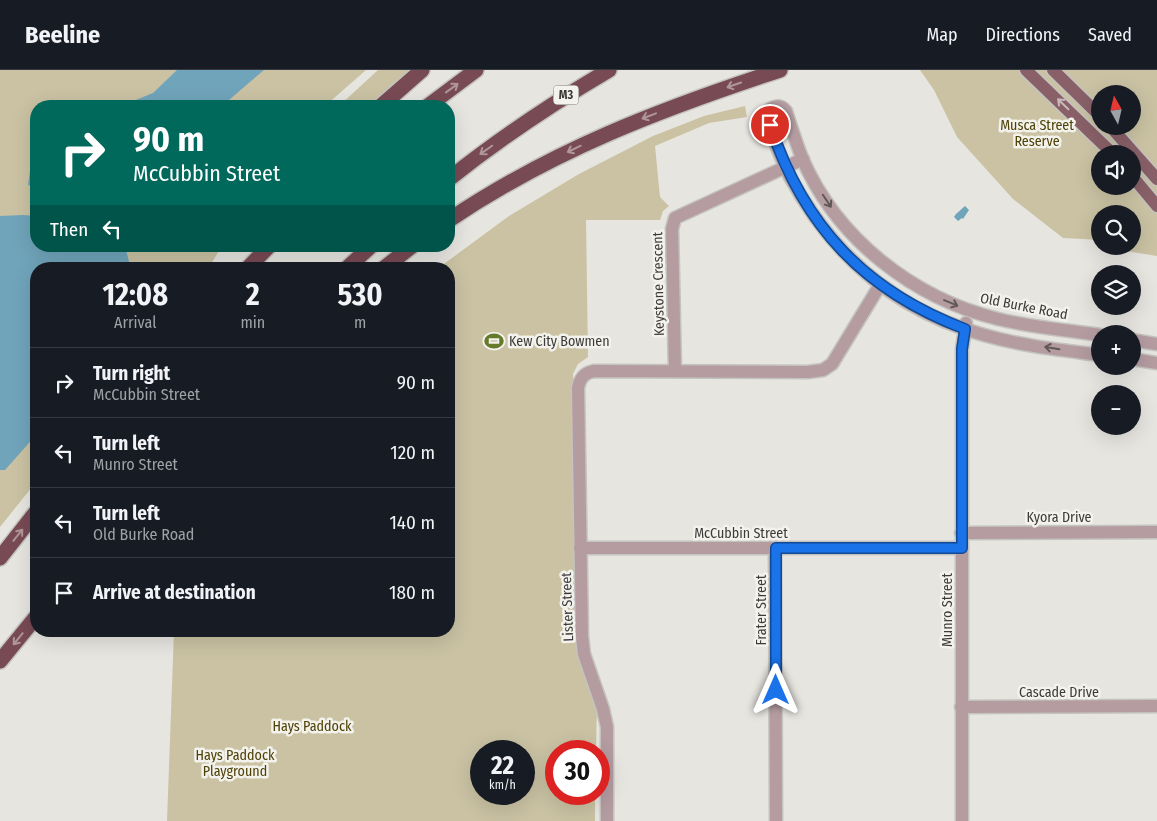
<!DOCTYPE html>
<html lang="en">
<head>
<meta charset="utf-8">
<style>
  body { margin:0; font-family:"Fira Sans Condensed",sans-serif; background:#20242c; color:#f1f3f6; height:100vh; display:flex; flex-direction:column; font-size:19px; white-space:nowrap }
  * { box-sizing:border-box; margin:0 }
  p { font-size:16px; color:#9ea1a6 }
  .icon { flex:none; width:28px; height:28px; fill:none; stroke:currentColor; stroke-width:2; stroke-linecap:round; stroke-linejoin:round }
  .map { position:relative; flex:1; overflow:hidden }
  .side { position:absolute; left:30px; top:192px; width:425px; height:375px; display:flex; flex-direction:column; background:#171b24; border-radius:20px; box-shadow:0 5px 20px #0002 }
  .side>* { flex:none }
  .guide { position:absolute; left:30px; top:30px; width:425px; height:152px; border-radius:20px; box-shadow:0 5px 20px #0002; background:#00695c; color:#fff; overflow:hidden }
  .needle { width:32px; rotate:352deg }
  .tools { position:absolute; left:1091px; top:15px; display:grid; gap:10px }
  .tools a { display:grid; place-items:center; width:50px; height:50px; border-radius:50%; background:#171b24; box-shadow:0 5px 20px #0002; font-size:25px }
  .speed { position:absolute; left:470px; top:670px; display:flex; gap:10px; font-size:25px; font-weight:700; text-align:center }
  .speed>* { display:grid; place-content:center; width:65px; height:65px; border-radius:50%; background:#171b24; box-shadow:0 5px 20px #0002; line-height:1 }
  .speed small { font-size:12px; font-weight:400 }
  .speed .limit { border:8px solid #d22; background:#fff; color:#111 }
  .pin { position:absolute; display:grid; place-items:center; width:42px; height:42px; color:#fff; margin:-21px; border:2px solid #fff; border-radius:50%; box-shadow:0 1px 5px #0007 }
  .me { position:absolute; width:55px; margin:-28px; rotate:0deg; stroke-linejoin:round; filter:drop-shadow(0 0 4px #0008) }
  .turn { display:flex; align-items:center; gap:18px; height:105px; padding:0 20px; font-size:22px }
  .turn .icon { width:65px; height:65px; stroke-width:2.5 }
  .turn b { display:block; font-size:35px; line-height:42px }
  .then { display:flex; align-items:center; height:48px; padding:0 20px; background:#0003; gap:10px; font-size:19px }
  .eta { display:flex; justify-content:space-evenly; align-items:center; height:85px; text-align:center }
  .eta b { font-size:30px; font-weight:700; line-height:35px }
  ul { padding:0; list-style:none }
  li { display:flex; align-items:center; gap:15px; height:70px; padding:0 20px; border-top:1px solid #363941 }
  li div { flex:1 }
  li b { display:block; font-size:19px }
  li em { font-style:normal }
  header { display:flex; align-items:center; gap:30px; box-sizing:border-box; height:70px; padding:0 25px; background:#171b24; border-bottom:1px solid #363941 }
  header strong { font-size:24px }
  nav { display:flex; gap:28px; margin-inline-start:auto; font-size:18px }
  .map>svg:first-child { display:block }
</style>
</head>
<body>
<header>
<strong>Beeline</strong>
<nav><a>Map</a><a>Directions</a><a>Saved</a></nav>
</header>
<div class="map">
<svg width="1157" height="751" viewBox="0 0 1157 751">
  <rect width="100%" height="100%" fill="#e6e5e0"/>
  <!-- green -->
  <g fill="#cac2a3" fill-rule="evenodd">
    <polygon points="0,0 366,0 325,36 36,36 36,176 222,176 208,199 36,199 36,412 0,457"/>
    <polygon points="378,0 409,0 370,36 339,36"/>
    <path d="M920 0H1157V186L1120 180 1121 176H1132V144H1100V170L1063 168 1013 129 957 67 934 20ZM1100 24H1132V56H1100ZM1100 84H1132V116H1100Z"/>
    <path d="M745 36 747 47 709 53 655 76 660 127 669 136 663 141 660 150H586L588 287 578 294 573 304 576 579 597 633 596 681H556V724H595V751H167L174 561H449V199H437L509 146 579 104 653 66 704 46ZM481 681H524V724H481Z"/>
  </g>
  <!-- water -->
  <g fill="#70a4ba">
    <polygon points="177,0 264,0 222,36 121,36 153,23"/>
    <polygon points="36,77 36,117 28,115 33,80"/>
    <polygon points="965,136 969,140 963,149 962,148 958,151 954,147 956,144"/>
    <polygon points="23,145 36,146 36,176 122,176 126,180 131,199 36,199 36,365 5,400 0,400 0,146"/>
  </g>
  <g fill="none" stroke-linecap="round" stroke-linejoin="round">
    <!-- street casing -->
    <g stroke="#c4c3bf" stroke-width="15">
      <g id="street">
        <path d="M1100 265C1066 260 1031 257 998 249 913 228 837 169 802 88 796 72 791 57 786 41 781 35 777 35 770 39 765 54 783 92 790 107 833 186 897 241 984 265 1022 276 1061 280 1100 285"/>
        <polyline points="1132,270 1157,274"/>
        <polyline points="1132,289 1157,293"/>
        <polyline points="675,301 672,159 675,148 803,89"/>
        <polyline points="961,463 1157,462"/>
        <polyline points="580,478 962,478"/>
        <polyline points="775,478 776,751"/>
        <polyline points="961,637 1157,636"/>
        <path d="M607 751V657L603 639 584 584 582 566 578 318C580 308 584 303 594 301L808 302 823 300 832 294 880 215"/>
        <polyline points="962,751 962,279 966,253"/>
      </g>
    </g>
    <!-- primary casing -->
    <g stroke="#c4c3bf" stroke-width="15">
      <g id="primary">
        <polyline points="1026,0 1113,84"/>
        <polyline points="1053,0 1100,46"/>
        <polyline points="1110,56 1157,109"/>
        <polyline points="1132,106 1157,136"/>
      </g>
    </g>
    <!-- highway casing -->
    <g stroke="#c4c3bf" stroke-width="18">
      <g id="highway">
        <polyline points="381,36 422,0"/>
        <polyline points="428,36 476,0"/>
        <path d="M449 109C499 69 553 33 609 0"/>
        <path d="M449 150C553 80 661 39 780 0"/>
        <polyline points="247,199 269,176"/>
        <polyline points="346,199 371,176"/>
        <polyline points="383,199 412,176"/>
        <polyline points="0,488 36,442"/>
        <polyline points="0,591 36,547"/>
      </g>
    </g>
    <!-- street -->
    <use href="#street" stroke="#b49ca1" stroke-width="12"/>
    <!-- primary -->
    <use href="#primary" stroke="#896068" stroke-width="12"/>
    <!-- highway -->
    <use href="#highway" stroke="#784a54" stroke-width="15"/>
  </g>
  <!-- one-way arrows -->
  <defs><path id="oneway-shaft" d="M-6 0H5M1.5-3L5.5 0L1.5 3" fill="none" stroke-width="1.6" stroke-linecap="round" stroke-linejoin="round" transform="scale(1.25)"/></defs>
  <g stroke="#af9699">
    <use href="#oneway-shaft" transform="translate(734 15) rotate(161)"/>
    <use href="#oneway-shaft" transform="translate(452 18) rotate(-36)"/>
    <use href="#oneway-shaft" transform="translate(649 46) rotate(159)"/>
    <use href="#oneway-shaft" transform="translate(574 79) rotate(154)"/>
    <use href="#oneway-shaft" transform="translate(486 80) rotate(145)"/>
    <use href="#oneway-shaft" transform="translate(18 465) rotate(-51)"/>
    <use href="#oneway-shaft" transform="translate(18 569) rotate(129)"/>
  </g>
  <use stroke="#c9b8b8" href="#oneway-shaft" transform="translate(1063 34) rotate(-136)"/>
  <g stroke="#605858">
    <use href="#oneway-shaft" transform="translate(827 131) rotate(56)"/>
    <use href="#oneway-shaft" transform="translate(951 233) rotate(23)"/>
    <use href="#oneway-shaft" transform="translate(1052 278) rotate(-171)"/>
  </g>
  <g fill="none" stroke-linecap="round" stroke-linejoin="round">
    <!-- route casing -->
    <g stroke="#114b97" stroke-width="12">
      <path id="route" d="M770 55C804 157 865 221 965 259L962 279V478H776V620"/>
    </g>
    <!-- route -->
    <use href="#route" stroke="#1a73e8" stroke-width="9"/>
  </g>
  <!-- icons -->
  <defs>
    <g id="stadium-bare" transform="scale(1.5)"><path d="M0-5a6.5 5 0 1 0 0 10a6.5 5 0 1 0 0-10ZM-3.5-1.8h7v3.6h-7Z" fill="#657a2b" stroke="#f3f2ed" stroke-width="2.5" paint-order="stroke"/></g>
  </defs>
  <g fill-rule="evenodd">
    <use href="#stadium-bare" x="494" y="271"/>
  </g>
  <g text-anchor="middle" stroke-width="5" stroke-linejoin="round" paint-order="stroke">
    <!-- shield labels -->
    <rect fill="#f3f2ed" stroke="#73726f" stroke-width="1" x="553.5" y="15.5" width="25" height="19" rx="4"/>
    <g font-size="12" font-weight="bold" fill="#3c3b39">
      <text x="566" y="29">M3</text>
    </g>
    <!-- park labels -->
    <g font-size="14" fill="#4e4105" stroke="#f3f2ed">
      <text x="1037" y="60">Musca Street<tspan x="1037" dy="16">Reserve</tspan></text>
      <text x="312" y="661">Hays Paddock</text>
      <text x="235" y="690">Hays Paddock<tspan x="235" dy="16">Playground</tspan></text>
    </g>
    <!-- street labels -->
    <g font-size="14" fill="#3c3b39" stroke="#f3f2ed">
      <text transform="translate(658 214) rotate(-91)" y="5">Keystone Crescent</text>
      <text transform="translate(1024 236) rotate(11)" y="5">Old Burke Road</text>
      <text x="1059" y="452">Kyora Drive</text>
      <text x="741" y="468">McCubbin Street</text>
      <text transform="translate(567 537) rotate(-92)" y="5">Lister Street</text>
      <text transform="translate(761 540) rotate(-90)" y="5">Frater Street</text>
      <text transform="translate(947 540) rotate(-90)" y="5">Munro Street</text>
      <text x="1059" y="627">Cascade Drive</text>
    </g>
    <!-- poi labels -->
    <g font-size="14" fill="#3c3b39" stroke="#f3f2ed" text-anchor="start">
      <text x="509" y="276">Kew City Bowmen</text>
    </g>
  </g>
</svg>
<div class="tools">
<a><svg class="needle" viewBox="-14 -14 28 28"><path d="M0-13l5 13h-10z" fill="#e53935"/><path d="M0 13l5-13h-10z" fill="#9ea1a6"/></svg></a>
<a><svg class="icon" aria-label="sound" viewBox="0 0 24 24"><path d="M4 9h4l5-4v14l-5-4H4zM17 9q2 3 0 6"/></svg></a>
<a><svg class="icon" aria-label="search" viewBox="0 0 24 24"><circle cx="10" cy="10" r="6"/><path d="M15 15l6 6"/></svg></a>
<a><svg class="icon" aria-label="layers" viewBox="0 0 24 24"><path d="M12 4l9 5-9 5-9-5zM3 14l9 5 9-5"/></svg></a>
<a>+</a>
<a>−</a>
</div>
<div class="speed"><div>22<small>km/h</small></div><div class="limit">30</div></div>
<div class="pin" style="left:770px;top:55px;background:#d93025"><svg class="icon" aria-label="arrive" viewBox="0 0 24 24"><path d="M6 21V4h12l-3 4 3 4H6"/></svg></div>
<svg class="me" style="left:776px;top:620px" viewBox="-20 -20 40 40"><path d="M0-17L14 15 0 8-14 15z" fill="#1a73e8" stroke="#fff" stroke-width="4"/></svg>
<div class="guide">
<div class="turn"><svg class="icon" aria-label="right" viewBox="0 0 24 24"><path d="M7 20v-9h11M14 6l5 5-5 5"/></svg><div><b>90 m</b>McCubbin Street</div></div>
<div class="then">Then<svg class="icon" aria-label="left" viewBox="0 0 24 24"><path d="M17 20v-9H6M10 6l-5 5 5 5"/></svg></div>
</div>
<section class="side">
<div class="eta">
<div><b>12:08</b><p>Arrival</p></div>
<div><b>2</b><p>min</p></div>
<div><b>530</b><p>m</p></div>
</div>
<ul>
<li><svg class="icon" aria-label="right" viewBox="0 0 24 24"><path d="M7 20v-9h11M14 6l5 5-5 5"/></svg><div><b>Turn right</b><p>McCubbin Street</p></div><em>90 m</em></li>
<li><svg class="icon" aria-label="left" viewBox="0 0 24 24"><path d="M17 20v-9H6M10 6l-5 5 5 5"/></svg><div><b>Turn left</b><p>Munro Street</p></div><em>120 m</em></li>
<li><svg class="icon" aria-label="left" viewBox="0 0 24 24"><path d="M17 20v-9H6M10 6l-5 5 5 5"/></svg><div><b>Turn left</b><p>Old Burke Road</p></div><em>140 m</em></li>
<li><svg class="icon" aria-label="arrive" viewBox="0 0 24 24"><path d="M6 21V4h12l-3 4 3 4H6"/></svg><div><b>Arrive at destination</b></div><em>180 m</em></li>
</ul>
</section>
</div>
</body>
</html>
